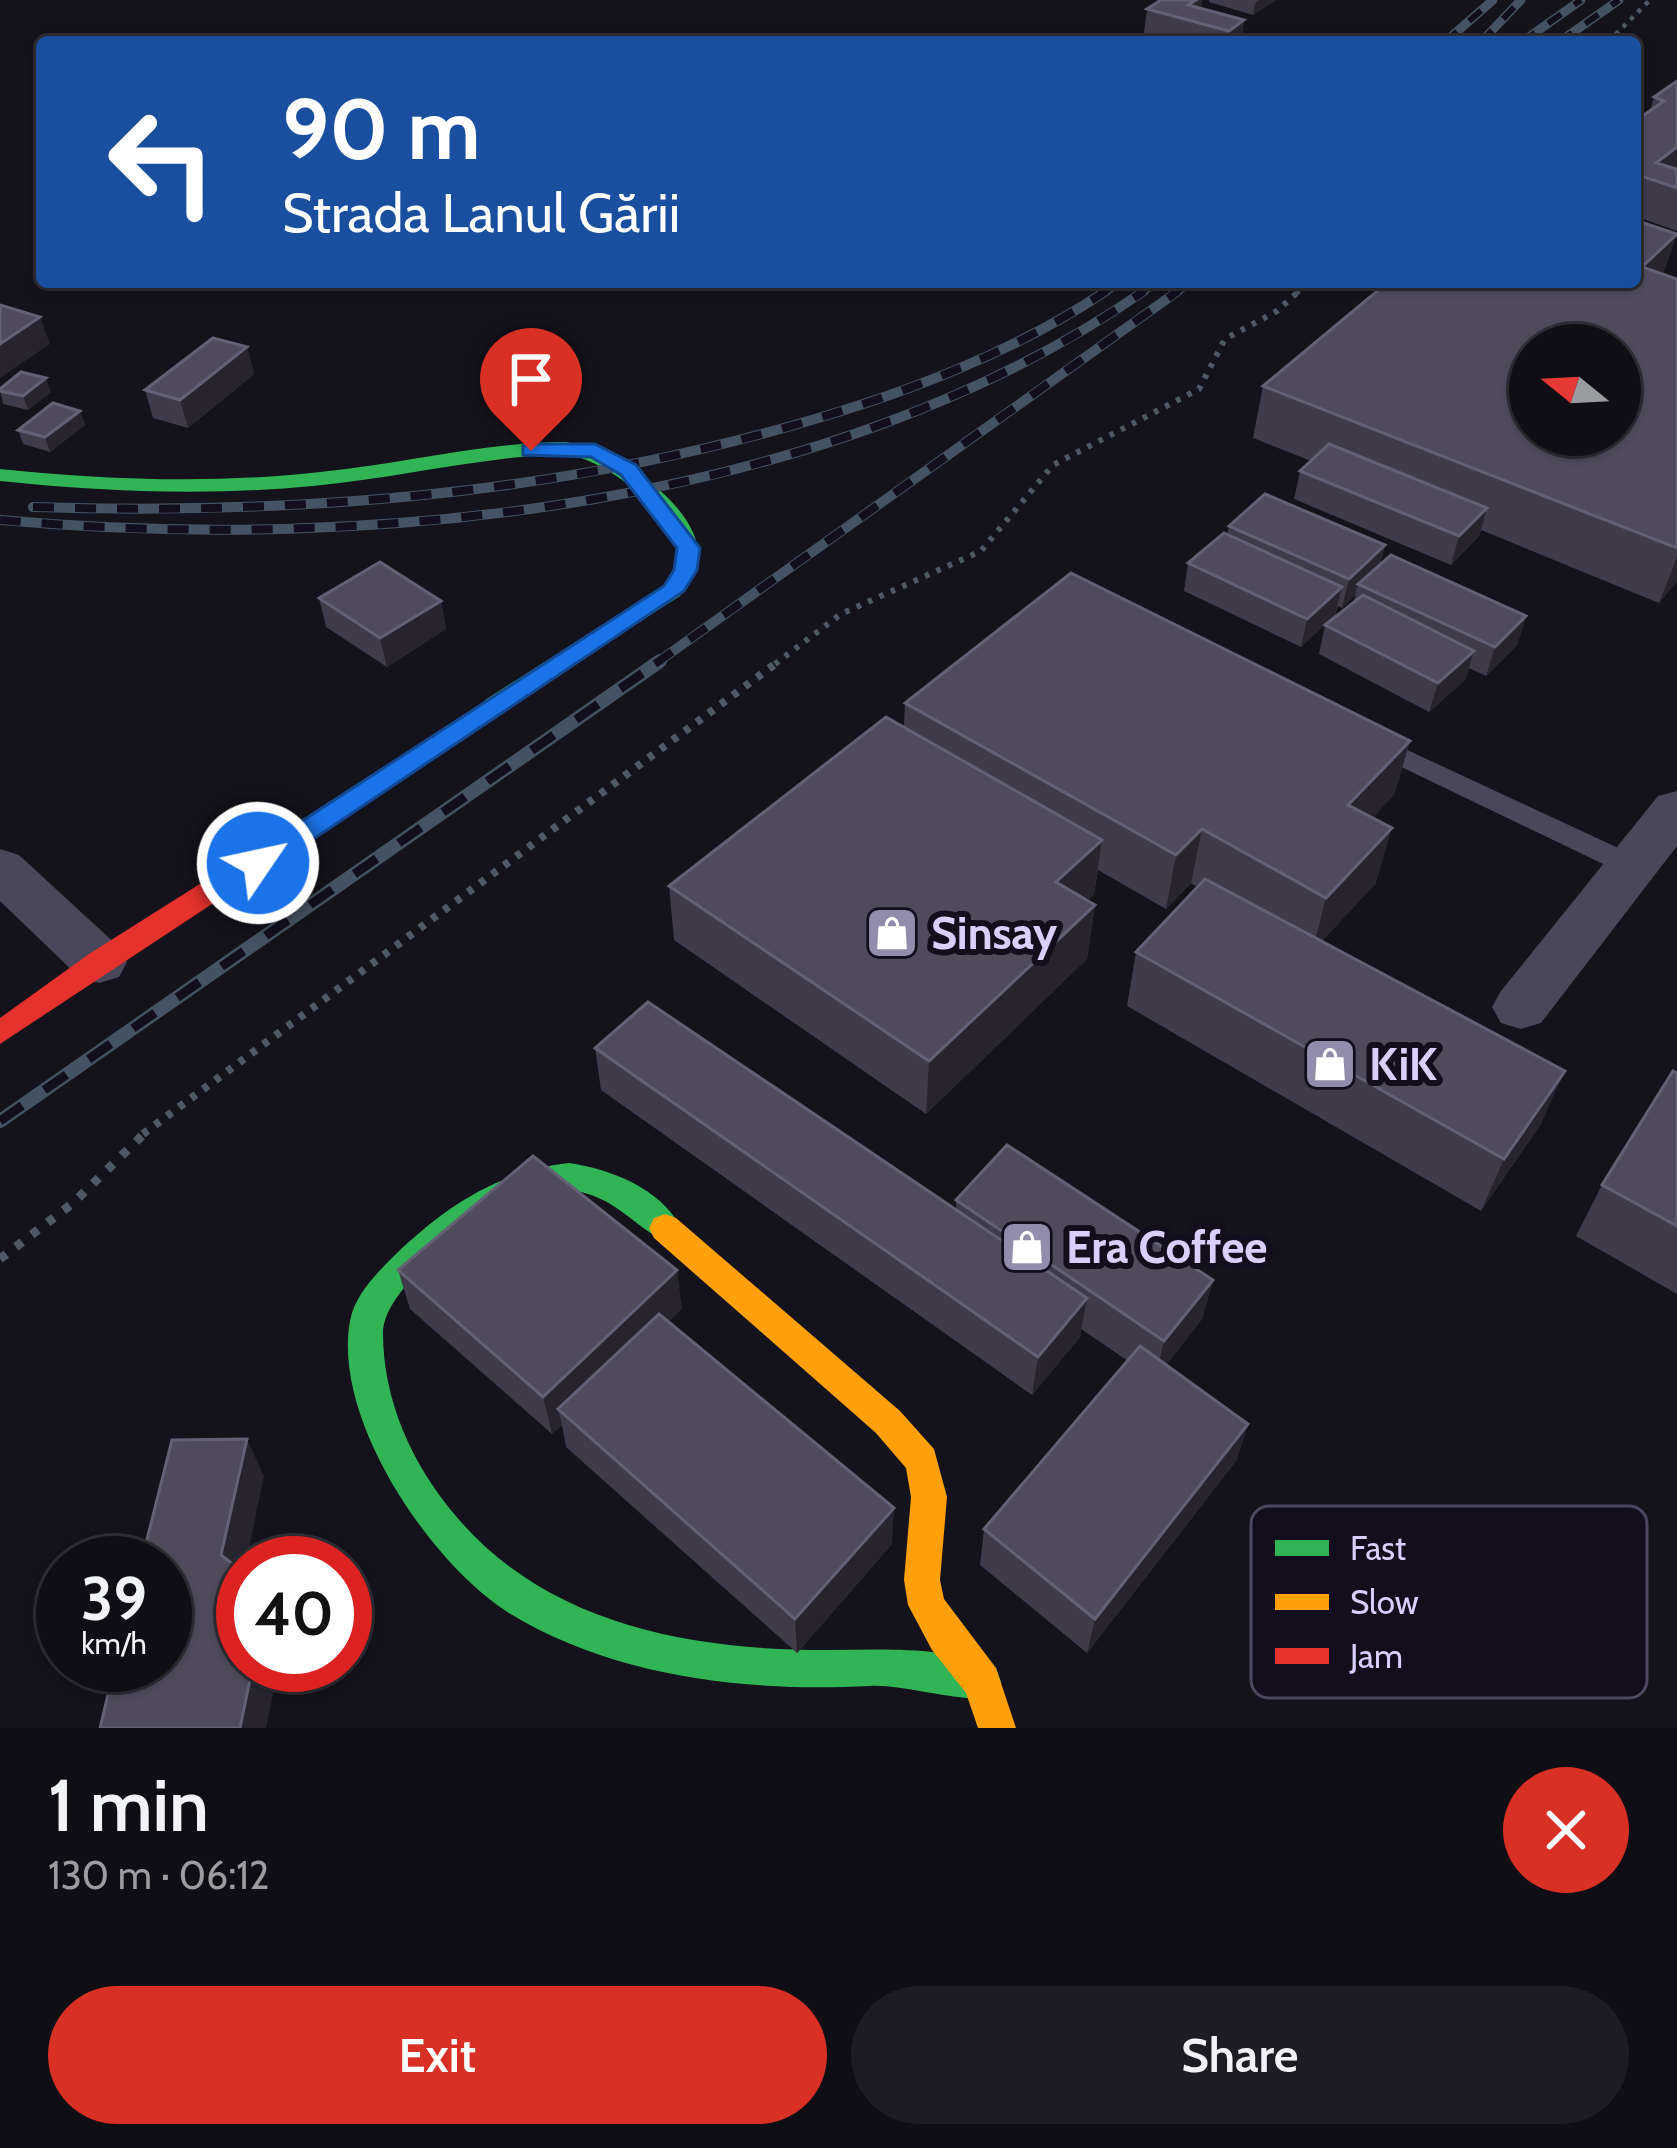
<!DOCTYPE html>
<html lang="en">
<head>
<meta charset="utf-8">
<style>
  body { margin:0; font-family:Cabin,sans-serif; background:#1d1c22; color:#f1f3f6; height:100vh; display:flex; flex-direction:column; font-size:45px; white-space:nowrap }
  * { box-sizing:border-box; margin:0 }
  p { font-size:39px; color:#9b9ca0 }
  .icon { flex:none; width:66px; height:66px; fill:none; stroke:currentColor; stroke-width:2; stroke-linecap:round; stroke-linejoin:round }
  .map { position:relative; height:1728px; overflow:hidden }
  .details { display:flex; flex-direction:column; background:#0f0e14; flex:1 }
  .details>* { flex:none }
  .top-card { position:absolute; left:36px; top:36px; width:1605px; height:252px; border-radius:12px; box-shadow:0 3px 9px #0004,0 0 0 3px #2f2e34; background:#1a4fa0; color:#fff; overflow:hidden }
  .needle { width:78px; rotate:288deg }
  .buttons { position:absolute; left:1509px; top:324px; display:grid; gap:24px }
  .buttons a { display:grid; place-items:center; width:132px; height:132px; border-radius:50%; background:#0f0e14; box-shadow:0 3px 9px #0004,0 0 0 3px #2f2e34; font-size:60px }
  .speed { position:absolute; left:36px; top:1536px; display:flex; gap:24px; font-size:60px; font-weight:700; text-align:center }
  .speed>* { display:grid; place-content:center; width:156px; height:156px; border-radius:50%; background:#0f0e14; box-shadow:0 3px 9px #0004,0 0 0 3px #2f2e34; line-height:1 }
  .speed small { font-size:30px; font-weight:400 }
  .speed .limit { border:18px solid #d22; background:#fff; color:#111 }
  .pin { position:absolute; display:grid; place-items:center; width:102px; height:102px; color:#fff; margin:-123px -51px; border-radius:50% 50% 50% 0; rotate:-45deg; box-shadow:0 0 12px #0007 }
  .pin .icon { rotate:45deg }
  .me { position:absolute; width:132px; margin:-66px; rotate:56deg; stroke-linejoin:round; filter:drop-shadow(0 0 9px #0008) }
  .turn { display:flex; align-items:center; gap:42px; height:252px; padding:0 48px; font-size:54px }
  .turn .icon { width:156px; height:156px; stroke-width:2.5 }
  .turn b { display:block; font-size:84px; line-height:102px }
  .round { display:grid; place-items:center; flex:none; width:126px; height:126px; border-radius:63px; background:#1d1c22 }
  .headline { display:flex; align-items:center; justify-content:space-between; height:204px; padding:0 48px }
  h1 { font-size:72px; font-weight:600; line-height:90px }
  .cta { display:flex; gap:24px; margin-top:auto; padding:24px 48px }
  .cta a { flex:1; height:138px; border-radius:72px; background:#d93025; color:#fff; font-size:48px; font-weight:600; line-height:138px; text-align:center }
  .cta a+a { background:#1d1c22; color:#f1f3f6 }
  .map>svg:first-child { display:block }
</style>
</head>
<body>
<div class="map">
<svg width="1677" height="1728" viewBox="0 0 1677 1728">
  <rect width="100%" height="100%" fill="#14121a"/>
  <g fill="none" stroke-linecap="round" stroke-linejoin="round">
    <!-- path-far3 -->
    <g stroke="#4e5965" stroke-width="4.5" stroke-dasharray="4.5 6" stroke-linecap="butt">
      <polyline points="1608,42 1650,0"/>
      <polyline points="1296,294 1308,282"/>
    </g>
    <!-- path-far2 -->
    <polyline stroke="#4e5965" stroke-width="6" stroke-dasharray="4.5 8" stroke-linecap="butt" points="775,664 841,614 981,551 1053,465 1199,389 1225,339 1277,311 1299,291"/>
    <!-- path-far1 -->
    <polyline stroke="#4e5965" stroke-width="8" stroke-dasharray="6 9" stroke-linecap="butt" points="143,1134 779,661"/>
    <!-- path -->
    <polyline stroke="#4e5965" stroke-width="9" stroke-dasharray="8 12" stroke-linecap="butt" points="0,1259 73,1203 147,1131"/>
    <!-- lane -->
    <polygon fill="#4a475b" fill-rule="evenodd" points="1375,735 1642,859 1646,866 1642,873 1622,873 1366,750 1362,744 1366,738"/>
    <!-- street -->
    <g fill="#4a475b" fill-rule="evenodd">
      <polygon points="1677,791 1677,846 1541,1023 1521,1029 1501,1023 1492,1007 1501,991 1658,796"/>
      <polygon points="0,849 19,855 119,947 127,962 119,977 99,983 79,977 0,901"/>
    </g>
    <!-- fast -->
    <g fill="#30b455" fill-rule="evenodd">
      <path d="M566 442C615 451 701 504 699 561L680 596 494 714 485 712 482 706 485 700 664 586C671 576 678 564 677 552 672 511 614 468 578 457 566 453 553 455 541 455 464 461 389 479 313 486 208 496 104 492 0 481V469C106 480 214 484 320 472 403 464 483 442 566 442Z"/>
      <path d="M569 1163C610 1169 661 1188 681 1228L676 1238C640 1250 611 1163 522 1199 481 1215 383 1286 383 1333 383 1400 412 1464 455 1515 546 1624 689 1650 826 1650 884 1650 940 1645 996 1668L1001 1682 996 1696C970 1706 906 1684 870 1686 749 1692 615 1678 509 1613 430 1563 332 1419 350 1321 355 1294 377 1273 396 1254 446 1206 499 1171 569 1163Z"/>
    </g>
    <!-- slow -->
    <polygon fill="#ff9f0a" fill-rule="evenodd" points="665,1214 676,1218 900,1411 934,1449 947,1497 940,1580 944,1599 996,1668 1016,1728 978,1728 966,1693 932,1650 908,1605 904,1580 911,1497 906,1468 876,1433 654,1238 649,1228 654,1218"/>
    <!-- jam -->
    <polygon fill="#e5322d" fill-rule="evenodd" points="494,698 506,706 503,712 0,1044 0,1018 89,954"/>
    <!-- rail-far2 casing -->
    <g stroke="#445363" stroke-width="9">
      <g id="rail-far2">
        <polyline points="1445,42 1493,0"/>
        <polyline points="1481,42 1521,0"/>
        <polyline points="1522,42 1581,0"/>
        <polyline points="1559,42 1619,0"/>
        <polyline points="1102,294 1119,282"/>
        <polyline points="1139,294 1156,282"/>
        <polyline points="1174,294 1190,282"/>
      </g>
    </g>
    <!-- rail-far1 casing -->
    <g stroke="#445363" stroke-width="10">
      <g id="rail-far1">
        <path d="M33 507C293 515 547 496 798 424 906 393 1013 353 1106 291"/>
        <path d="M0 520C370 553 831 508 1144 291"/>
        <polyline points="655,664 1178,291"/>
      </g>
    </g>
    <!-- rail casing -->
    <g stroke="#445363" stroke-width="14">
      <polyline id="rail" points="0,1121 660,661"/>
    </g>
    <!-- rail-far2 -->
    <use href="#rail-far2" stroke="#120e1e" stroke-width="6" stroke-dasharray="16" stroke-linecap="butt"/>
    <!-- rail-far1 -->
    <use href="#rail-far1" stroke="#120e1e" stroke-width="8" stroke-dasharray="21" stroke-linecap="butt"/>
    <!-- rail -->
    <use href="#rail" stroke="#120e1e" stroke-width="9" stroke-dasharray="27" stroke-linecap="butt"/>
  </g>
  <!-- wall -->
  <g fill="#3f3b4a">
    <polygon points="1161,0 1202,0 1201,9 1244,20 1241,42 1175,42 1144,33 1147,9"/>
    <polygon points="1209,0 1276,0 1253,15 1209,2"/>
    <polygon points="1677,81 1677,231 1635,216 1635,121 1650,111 1654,97"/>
    <polygon points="1677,234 1663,274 1677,279 1677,581 1659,603 1481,530 1479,536 1451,565 1294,499 1300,471 1311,461 1253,438 1263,386"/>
    <polygon points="247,347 254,374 188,428 153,418 145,390"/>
    <polygon points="0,389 51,392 28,410 3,404"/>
    <polygon points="80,411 85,425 50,452 23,444 18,430"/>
    <polygon points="1229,526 1385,545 1380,564 1526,616 1517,645 1486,676 1469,668 1465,680 1429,712 1319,654 1325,625 1354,602 1355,595 1342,608 1338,606 1335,615 1301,647 1184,591 1188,563 1227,534"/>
    <polygon points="319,598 441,601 446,629 387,667 326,627"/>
    <polygon points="905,703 1410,741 1394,795 1372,818 1376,883 1322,941 1541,1124 1481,1211 1127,1006 1136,952 1197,887 1191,883 1166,909 1098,870 1094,894 1087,901 1095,905 1087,959 926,1114 674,940 669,886 904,727"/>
    <polygon points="595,1048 956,1210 956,1200 1213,1280 1202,1319 1166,1365 1248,1424 1236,1461 1087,1653 980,1565 984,1529 1128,1361 1081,1329 1080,1337 1032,1395 601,1090"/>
    <polygon points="1677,1073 1677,1294 1576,1236 1602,1185"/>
    <polygon points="398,1270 682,1309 668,1322 892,1544 797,1653 566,1447 562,1425 552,1434 410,1309"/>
  </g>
  <!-- shaded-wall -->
  <g fill="#27242f">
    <polygon points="1196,0 1202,0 1200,19 1188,5"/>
    <polygon points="1259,0 1276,0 1253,15 1255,3"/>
    <polygon points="1244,20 1241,42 1227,42 1229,31"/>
    <polygon points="1677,147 1677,175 1656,163"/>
    <polygon points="1677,234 1660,283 1642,267"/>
    <polygon points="40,317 50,344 0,378 0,344"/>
    <polygon points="247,347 254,374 188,428 180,400"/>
    <polygon points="46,378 51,392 28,410 23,396"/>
    <polygon points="80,411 85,425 50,452 45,437"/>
    <polygon points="1487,508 1479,536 1451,565 1459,536"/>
    <polygon points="1385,545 1377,573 1358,584 1355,595 1342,608 1349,579"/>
    <polygon points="1677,557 1677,581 1659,603"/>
    <polygon points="1342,587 1335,615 1301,647 1307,619"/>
    <polygon points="441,601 446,629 387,667 380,638"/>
    <polygon points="1526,616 1517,645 1486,676 1495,647"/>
    <polygon points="1474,651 1465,680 1429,712 1438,683"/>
    <polygon points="1410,741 1394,795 1333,859 1348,805"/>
    <polygon points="1392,828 1376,883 1312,952 1326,898"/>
    <polygon points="1202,829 1191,883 1166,909 1176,855"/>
    <polygon points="1102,840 1094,894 1050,936 1056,882"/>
    <polygon points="1095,905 1087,959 926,1114 929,1061"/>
    <polygon points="1565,1071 1541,1124 1481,1211 1504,1159"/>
    <polygon points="677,1270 682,1309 569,1419 558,1409 562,1425 552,1434 543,1397"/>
    <polygon points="1213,1280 1202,1319 1155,1380 1164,1341"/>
    <polygon points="1087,1298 1080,1337 1032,1395 1038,1357"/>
    <polygon points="1248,1424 1236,1461 1087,1653 1095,1619"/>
    <polygon points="247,1439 264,1476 246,1563 243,1563 243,1578 221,1555"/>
    <polygon points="894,1508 892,1544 797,1653 795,1619"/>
    <polygon points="253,1665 279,1665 266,1728 240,1728"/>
  </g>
  <!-- building -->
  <g fill="#4f4b5d" stroke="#646076" stroke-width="3" fill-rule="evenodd">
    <polygon points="1161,0 1196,0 1188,5 1244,20 1229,31 1147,9"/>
    <polygon points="1677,81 1677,147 1656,163 1677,169 1677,188 1635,174 1635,121 1664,101 1654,97"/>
    <path d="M1635 220 1677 234 1642 267 1677 279V548L1263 386 1388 282H1635ZM1530 345H1620V435H1530Z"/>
    <polygon points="0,305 40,317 0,344"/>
    <polygon points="213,338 247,347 180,400 145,390"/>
    <polygon points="21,372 46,378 23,396 0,391 0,389"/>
    <polygon points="53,403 80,411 45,437 18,430"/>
    <polygon points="1329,444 1487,508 1459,536 1300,471"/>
    <polygon points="1265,494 1385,545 1349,579 1229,526"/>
    <polygon points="1224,533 1342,587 1307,619 1188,563"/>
    <polygon points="1391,555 1526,616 1495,647 1358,584"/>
    <polygon points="380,562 441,601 380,638 319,598"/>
    <polygon points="1071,573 1410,741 1348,805 1392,828 1326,898 1202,829 1176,855 905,703"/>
    <polygon points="1363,595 1474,651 1438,683 1325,625"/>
    <polygon points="886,717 1102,840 1056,882 1095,905 929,1061 669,886"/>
    <polygon points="1205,879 1565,1071 1504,1159 1136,952"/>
    <polygon points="648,1002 1087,1298 1038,1357 595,1048"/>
    <polygon points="1673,1071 1677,1073 1677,1226 1602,1185"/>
    <polygon points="1007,1145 1213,1280 1164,1341 956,1200"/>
    <polygon points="533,1156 677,1270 543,1397 398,1270"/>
    <polygon points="659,1314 894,1508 795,1619 558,1409"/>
    <polygon points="1140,1346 1248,1424 1095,1619 984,1529"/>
    <polygon points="247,1439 221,1555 243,1572 243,1665 253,1665 240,1728 100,1728 115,1665 165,1665 165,1563 141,1563 172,1440"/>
  </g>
  <!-- route -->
  <polygon fill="#1a73e8" stroke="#114b97" stroke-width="3" points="531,444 595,444 636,465 700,548 697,570 684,591 267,870 248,870 244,863 248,856 664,586 674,570 677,548 621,475 591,457 523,455 523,446"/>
  <!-- icons -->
  <defs>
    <g id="shop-square" transform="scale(2.7)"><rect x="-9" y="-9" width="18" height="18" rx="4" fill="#938dac" stroke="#120e1e"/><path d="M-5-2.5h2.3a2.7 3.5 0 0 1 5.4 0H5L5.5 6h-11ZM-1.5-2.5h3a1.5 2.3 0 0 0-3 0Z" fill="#fff"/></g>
  </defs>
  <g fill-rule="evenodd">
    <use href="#shop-square" x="892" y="933"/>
    <use href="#shop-square" x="1330" y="1064"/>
    <use href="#shop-square" x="1027" y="1247"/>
  </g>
  <g text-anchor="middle" stroke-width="12" stroke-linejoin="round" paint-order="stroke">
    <!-- poi labels -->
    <g font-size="45" font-weight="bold" fill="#d8cffb" stroke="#120e1e" text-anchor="start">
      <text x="931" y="949">Sinsay</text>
      <text x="1369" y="1080">KiK</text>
      <text x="1066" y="1263">Era Coffee</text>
    </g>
  </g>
  <!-- legend -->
  <rect x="1251" y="1506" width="396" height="192" rx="18" fill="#120e1e" stroke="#4d4860" stroke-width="3"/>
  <rect x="1275" y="1540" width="54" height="16" fill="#30b455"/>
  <rect x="1275" y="1594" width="54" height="16" fill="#ff9f0a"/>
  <rect x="1275" y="1648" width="54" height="16" fill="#e5322d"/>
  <g font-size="33" fill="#d8cffb">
    <text x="1350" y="1560">Fast</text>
    <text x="1350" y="1614">Slow</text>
    <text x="1350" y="1668">Jam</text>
  </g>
</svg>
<div class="buttons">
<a><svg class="needle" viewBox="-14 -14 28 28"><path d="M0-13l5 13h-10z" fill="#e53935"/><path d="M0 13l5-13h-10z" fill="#9b9ca0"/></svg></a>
</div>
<div class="speed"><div>39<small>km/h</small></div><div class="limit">40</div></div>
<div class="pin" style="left:531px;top:451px;background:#d93025"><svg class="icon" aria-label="arrive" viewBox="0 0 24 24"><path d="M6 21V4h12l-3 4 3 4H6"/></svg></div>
<svg class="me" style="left:258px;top:863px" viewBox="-20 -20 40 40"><circle r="17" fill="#1a73e8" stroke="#fff" stroke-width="3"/><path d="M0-11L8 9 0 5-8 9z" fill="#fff"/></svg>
<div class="top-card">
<div class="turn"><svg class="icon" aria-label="left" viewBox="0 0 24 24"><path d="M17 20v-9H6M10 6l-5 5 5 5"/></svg><div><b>90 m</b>Strada Lanul Gării</div></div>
</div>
</div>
<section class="details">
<div class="headline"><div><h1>1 min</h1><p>130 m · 06:12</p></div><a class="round" style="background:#d93025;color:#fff"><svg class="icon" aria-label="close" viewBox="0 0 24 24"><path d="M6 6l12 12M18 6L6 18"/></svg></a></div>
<div class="cta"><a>Exit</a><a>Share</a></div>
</section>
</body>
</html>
